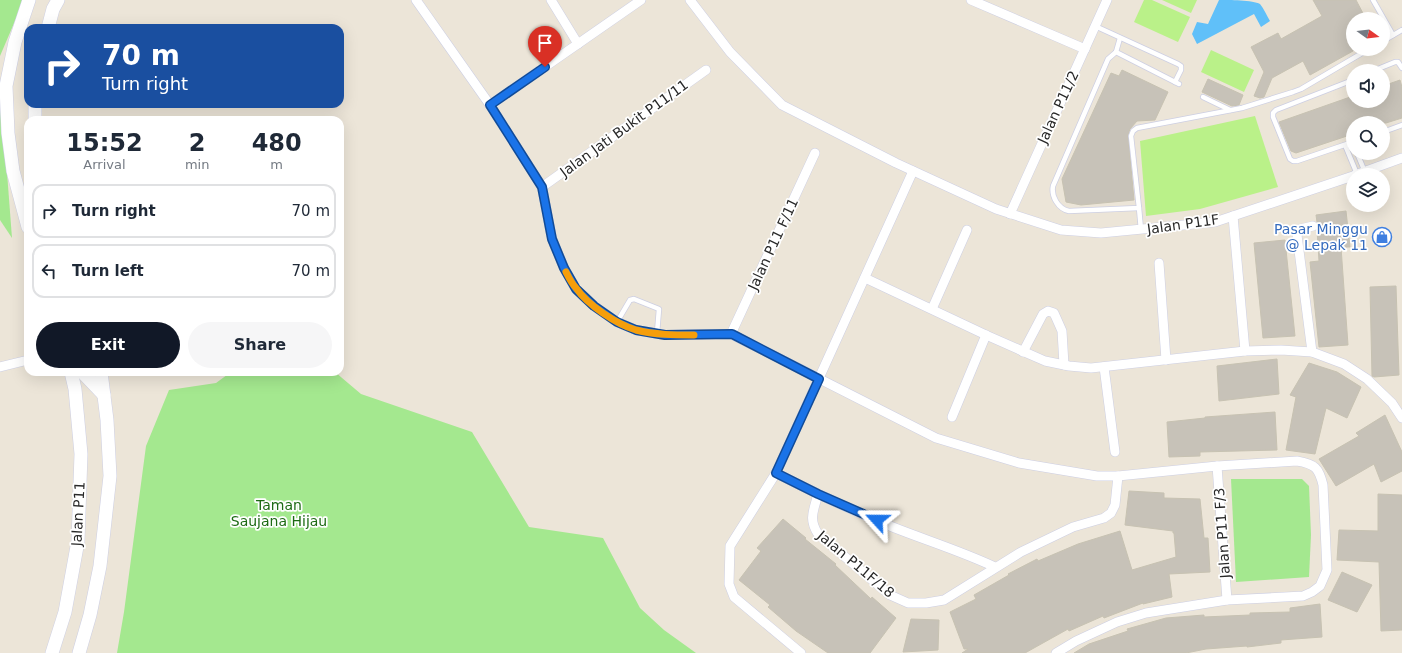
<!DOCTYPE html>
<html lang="en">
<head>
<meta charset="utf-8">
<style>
  body { margin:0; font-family:"DejaVu Sans",sans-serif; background:#f6f6f7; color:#1f2937; height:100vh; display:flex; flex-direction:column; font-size:15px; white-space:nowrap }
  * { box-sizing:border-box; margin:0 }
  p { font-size:13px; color:#747a83 }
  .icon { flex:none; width:22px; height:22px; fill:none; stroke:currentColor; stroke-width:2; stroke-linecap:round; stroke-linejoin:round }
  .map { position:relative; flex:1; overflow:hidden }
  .panel { position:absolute; left:24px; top:116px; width:320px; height:260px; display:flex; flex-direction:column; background:#fff; border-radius:12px; box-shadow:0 4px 16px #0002 }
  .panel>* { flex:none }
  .banner { position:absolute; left:24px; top:24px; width:320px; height:84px; border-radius:12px; box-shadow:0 4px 16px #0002; background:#1a4fa0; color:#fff; overflow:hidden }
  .needle { width:26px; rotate:105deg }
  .controls { position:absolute; left:1346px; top:12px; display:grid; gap:8px }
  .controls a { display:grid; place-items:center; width:44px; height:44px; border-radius:50%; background:#fff; box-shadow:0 4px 16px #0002; font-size:20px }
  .pin { position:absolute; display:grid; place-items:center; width:34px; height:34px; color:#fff; margin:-41px -17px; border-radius:50% 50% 50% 0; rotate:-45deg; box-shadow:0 0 4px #0007 }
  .pin .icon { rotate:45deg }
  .me { position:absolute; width:44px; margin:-22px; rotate:294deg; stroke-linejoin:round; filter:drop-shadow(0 0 3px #0008) }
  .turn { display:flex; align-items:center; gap:14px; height:84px; padding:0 12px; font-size:18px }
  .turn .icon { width:52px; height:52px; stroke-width:2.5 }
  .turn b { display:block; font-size:28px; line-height:34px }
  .eta { display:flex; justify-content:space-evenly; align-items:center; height:68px; text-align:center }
  .eta b { font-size:24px; font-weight:600; line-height:28px }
  .primary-button { display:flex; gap:8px; margin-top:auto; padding:8px 12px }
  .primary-button a { flex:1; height:46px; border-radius:24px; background:#111827; color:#fff; font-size:16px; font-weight:600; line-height:46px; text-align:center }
  .primary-button a+a { background:#f6f6f7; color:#1f2937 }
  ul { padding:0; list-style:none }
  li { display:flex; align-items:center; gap:12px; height:54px; margin:0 8px 6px; padding:0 4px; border:2px solid #e0e1e3; border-radius:12px }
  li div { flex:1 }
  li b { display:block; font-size:15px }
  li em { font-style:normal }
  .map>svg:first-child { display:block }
</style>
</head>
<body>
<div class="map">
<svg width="1402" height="653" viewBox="0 0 1402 653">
  <rect width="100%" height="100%" fill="#ece5d8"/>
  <!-- green -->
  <g fill="#a4e88f">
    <polygon points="0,0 24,0 0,56"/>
    <polygon points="0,81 12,238 0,220"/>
    <polygon points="231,372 335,372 361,394 472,432 529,527 603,538 640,608 664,630 696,653 117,653 124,612 146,446 169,390 216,383"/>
    <polygon points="1231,479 1302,479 1309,486 1311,535 1309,577 1236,582"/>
  </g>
  <!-- pitch -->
  <g fill="#baf189">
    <polygon points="1144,0 1152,0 1190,17 1178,42 1134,22"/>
    <polygon points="1162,0 1197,0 1191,13"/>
    <polygon points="1211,50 1254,70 1244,92 1201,72"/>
    <polygon points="1255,116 1278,187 1200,209 1146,216 1140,141"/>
  </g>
  <!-- water -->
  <path fill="#60c0f9" d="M1219 0C1229 0 1253 0 1260 4 1264 9 1267 16 1270 21L1261 27 1254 14 1197 44 1192 34 1197 22 1208 24Z"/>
  <!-- building -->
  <g fill="#c7c2b8" stroke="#c7c2b2">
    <polygon points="1313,0 1356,0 1366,19 1353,19 1353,51 1310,75 1303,61 1272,78 1264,97 1260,98 1254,96 1264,72 1251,47 1278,33 1281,39 1322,16"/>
    <polygon points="1122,70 1168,92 1155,120 1137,121 1130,129 1128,135 1134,200 1081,205 1066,202 1062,179 1111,73 1119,76"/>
    <polygon points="1208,79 1243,95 1239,105 1232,106 1202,92"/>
    <polygon points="1400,80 1402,87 1402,118 1386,123 1353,123 1353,134 1296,153 1291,151 1279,122 1353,96 1353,101 1383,101 1383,86"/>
    <polygon points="1346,211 1350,247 1341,247 1348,345 1319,347 1310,262 1319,261 1317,230 1319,225 1317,222 1316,215"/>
    <polygon points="1285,240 1295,336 1263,338 1254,243"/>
    <polygon points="1396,286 1399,375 1374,377 1372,376 1370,287"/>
    <polygon points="1277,359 1279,394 1219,401 1217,366"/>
    <polygon points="1309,363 1337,372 1361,387 1347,418 1326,408 1315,454 1286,450 1296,397 1290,395"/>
    <polygon points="1275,412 1277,450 1200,452 1200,456 1169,457 1167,422 1205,418 1205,417"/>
    <polygon points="1385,415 1402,452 1402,471 1381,482 1374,464 1336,486 1319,459 1359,436 1356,433"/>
    <polygon points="1129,491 1164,493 1164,498 1200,499 1204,538 1208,538 1210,572 1169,574 1172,597 1143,604 1143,603 1104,618 1103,616 1069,631 1068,629 1025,653 962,653 968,649 964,649 950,612 976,599 974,595 1009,575 1008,574 1037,559 1038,561 1078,544 1120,531 1132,570 1176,557 1174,533 1173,533 1173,531 1125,525"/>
    <polygon points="1378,494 1402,495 1402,630 1381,631 1379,562 1337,560 1339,530 1378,531"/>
    <polygon points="783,519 806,538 805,539 836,564 835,565 871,599 872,597 896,618 870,653 828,653 796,631 768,607 770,605 739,580 761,551 757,548"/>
    <polygon points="1342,572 1372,585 1357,612 1328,600"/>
    <polygon points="1320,604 1322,637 1281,640 1281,643 1247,647 1247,646 1206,649 1186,653 1074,653 1089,644 1128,631 1127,629 1166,618 1204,615 1204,617 1250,615 1250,613 1290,612 1290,608"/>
    <polygon points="911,619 939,620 938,650 903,652"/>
  </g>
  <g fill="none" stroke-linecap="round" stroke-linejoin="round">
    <!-- service casing -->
    <g stroke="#cdcfe3" stroke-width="6">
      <g id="service">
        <polyline points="1373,0 1393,35"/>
        <polyline points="1095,26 1178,64 1181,66 1181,70 1175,82"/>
        <polyline points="1383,41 1402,30"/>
        <polyline points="1116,52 1120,38"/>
        <polyline points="1373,71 1395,62 1398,62 1402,68"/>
        <polyline points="1353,80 1276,110 1273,113 1273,117 1290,159 1293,161 1297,161 1353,142"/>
        <path d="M1179 84 1116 52 1108 59 1053 186C1051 196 1058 209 1069 211L1139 208 1131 136 1133 131 1137 128 1242 108 1293 92 1301 89 1369 49"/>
        <polyline points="1203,97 1230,110"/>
        <polyline points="1383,132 1402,125"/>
        <polyline points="1345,145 1357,174"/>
        <polyline points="1357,153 1365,172"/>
        <polyline points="1139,208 1141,230"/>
        <polyline points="617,322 630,300 634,299 659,309 657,333"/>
      </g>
    </g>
    <!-- minor casing -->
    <g stroke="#cdcfe3" stroke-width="10">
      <g id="minor">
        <path d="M416 0 490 105 542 187 552 239 564 268 576 289 594 306 617 322 636 330 665 335 731 334 936 438 1019 463 1097 476H1118L1217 466 1297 461C1315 464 1319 468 1323 485L1327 570 1320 586 1312 592 1303 596 1227 600 1146 613 1117 622 1076 641 1056 653"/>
        <polyline points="551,0 578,44"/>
        <polyline points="690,0 730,52 782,105 896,163 996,209 1061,230 1101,233 1215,222 1353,176"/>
        <polyline points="971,0 1085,49"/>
        <polyline points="490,105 641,0"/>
        <polyline points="1355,175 1402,158"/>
        <polyline points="542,187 706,70"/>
        <polyline points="1010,214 1107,0"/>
        <polyline points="1233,216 1245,351"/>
        <polyline points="1159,263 1166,360"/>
        <polyline points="865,278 986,335 1045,361 1069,366 1091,368 1245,351 1281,350 1312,352 1344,364 1367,379 1392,403 1402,418"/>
        <polyline points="932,309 967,230"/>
        <polyline points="731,334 815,153"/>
        <polyline points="1023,352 1043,314 1048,311 1054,313 1062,331 1064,365"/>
        <polyline points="1312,352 1297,235 1300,229 1313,226"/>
        <polyline points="0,367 28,360"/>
        <polyline points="1104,367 1115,452"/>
        <polyline points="952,417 986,335"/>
        <polyline points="1217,466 1227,600"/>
        <path d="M776 473C813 492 851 510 890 526 925 540 961 551 995 567"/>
        <path d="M818 494C814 510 808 519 818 534L890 595 908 603H926L944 600 1021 552 1073 527 1104 518 1111 513 1115 505 1118 476"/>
        <polyline points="801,653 734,597 729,584 730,546 776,473 913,171"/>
      </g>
    </g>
    <!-- secondary casing -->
    <g stroke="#cdcfe3" stroke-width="14">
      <g id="secondary">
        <polyline points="48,28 53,9 58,0"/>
        <polyline points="35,104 35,120"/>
        <polyline points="28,227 13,171 8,133 6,86 15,42 29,0"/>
        <polyline points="82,372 104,395"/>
        <polyline points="52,653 65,612 78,541 81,454 75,389 71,372"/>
        <polyline points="79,653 90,615 100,566 110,476 107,420 101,372"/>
      </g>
    </g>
    <!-- service -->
    <use href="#service" stroke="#fff" stroke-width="4.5"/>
    <!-- minor -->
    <use href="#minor" stroke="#fff" stroke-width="9"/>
    <!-- secondary -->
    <use href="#secondary" stroke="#fff" stroke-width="13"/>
  </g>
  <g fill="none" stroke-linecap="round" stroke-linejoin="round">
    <!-- route casing -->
    <g stroke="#114b97" stroke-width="10">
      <polyline id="route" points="545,67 490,105 542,187 552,239 564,268 576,289 594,306 617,322 636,330 665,335 732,334 819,379 776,473 818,494 877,520"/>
    </g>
    <!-- route -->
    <use href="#route" stroke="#1a73e8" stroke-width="7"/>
    <!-- slow -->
    <path stroke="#f59e0b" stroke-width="7" d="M566 272C569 278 572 284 576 288 588 305 616 324 636 330 655 335 675 335 694 335"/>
  </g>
  <!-- icons -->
  <defs>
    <g id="shop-ring" transform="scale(1)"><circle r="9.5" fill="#fff" stroke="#3f7fe0" stroke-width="1.5"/><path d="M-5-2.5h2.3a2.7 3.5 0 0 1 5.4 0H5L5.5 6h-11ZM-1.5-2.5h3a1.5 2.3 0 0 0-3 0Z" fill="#3f7fe0"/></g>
  </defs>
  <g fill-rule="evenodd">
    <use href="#shop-ring" x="1382" y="237"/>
  </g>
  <g text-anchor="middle" stroke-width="3.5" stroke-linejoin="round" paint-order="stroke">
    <!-- street labels -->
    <g font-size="14" fill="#282828" stroke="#fff">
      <text transform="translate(1058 107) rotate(-65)" y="5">Jalan P11/2</text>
      <text transform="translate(624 128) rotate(-36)" y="5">Jalan Jati Bukit P11/11</text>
      <text transform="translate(1183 224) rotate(-8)" y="5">Jalan P11F</text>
      <text transform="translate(773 244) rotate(-65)" y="5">Jalan P11 F/11</text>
      <text transform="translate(78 514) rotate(-87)" y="5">Jalan P11</text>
      <text transform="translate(1222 533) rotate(-94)" y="5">Jalan P11 F/3</text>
      <text transform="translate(856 564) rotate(40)" y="5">Jalan P11F/18</text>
    </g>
    <!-- shop labels -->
    <g font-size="14" fill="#366cbe" stroke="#fff" text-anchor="end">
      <text x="1368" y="234">Pasar Minggu<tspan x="1368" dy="16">@ Lepak 11</tspan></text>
    </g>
    <!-- park labels -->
    <g font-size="14" fill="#1c6a13" stroke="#fff">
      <text x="279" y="510">Taman<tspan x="279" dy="16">Saujana Hijau</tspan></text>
    </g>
  </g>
</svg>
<div class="controls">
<a><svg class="needle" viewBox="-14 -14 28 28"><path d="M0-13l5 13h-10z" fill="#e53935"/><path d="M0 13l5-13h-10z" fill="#747a83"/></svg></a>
<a><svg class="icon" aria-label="sound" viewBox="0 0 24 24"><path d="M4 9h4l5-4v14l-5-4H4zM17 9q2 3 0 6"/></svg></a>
<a><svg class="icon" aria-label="search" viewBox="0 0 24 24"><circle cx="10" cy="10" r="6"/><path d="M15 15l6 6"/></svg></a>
<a><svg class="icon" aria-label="layers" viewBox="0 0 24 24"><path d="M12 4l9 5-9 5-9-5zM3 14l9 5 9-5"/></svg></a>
</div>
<div class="pin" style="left:545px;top:67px;background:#d93025"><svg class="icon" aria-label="arrive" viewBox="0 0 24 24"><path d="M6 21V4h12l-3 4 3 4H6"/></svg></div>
<svg class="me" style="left:877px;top:520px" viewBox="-20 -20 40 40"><path d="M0-17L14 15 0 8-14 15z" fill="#1a73e8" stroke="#fff" stroke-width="4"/></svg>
<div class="banner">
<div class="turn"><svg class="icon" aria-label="right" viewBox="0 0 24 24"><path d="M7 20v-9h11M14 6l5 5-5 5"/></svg><div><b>70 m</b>Turn right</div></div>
</div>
<section class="panel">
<div class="eta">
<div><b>15:52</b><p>Arrival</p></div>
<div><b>2</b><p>min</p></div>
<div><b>480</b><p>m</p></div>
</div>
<ul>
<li><svg class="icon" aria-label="right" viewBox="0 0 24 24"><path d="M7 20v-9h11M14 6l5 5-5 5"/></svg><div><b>Turn right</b></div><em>70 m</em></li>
<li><svg class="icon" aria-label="left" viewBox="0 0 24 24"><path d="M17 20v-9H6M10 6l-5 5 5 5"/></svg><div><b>Turn left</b></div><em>70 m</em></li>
</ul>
<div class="primary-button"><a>Exit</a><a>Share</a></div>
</section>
</div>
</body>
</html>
